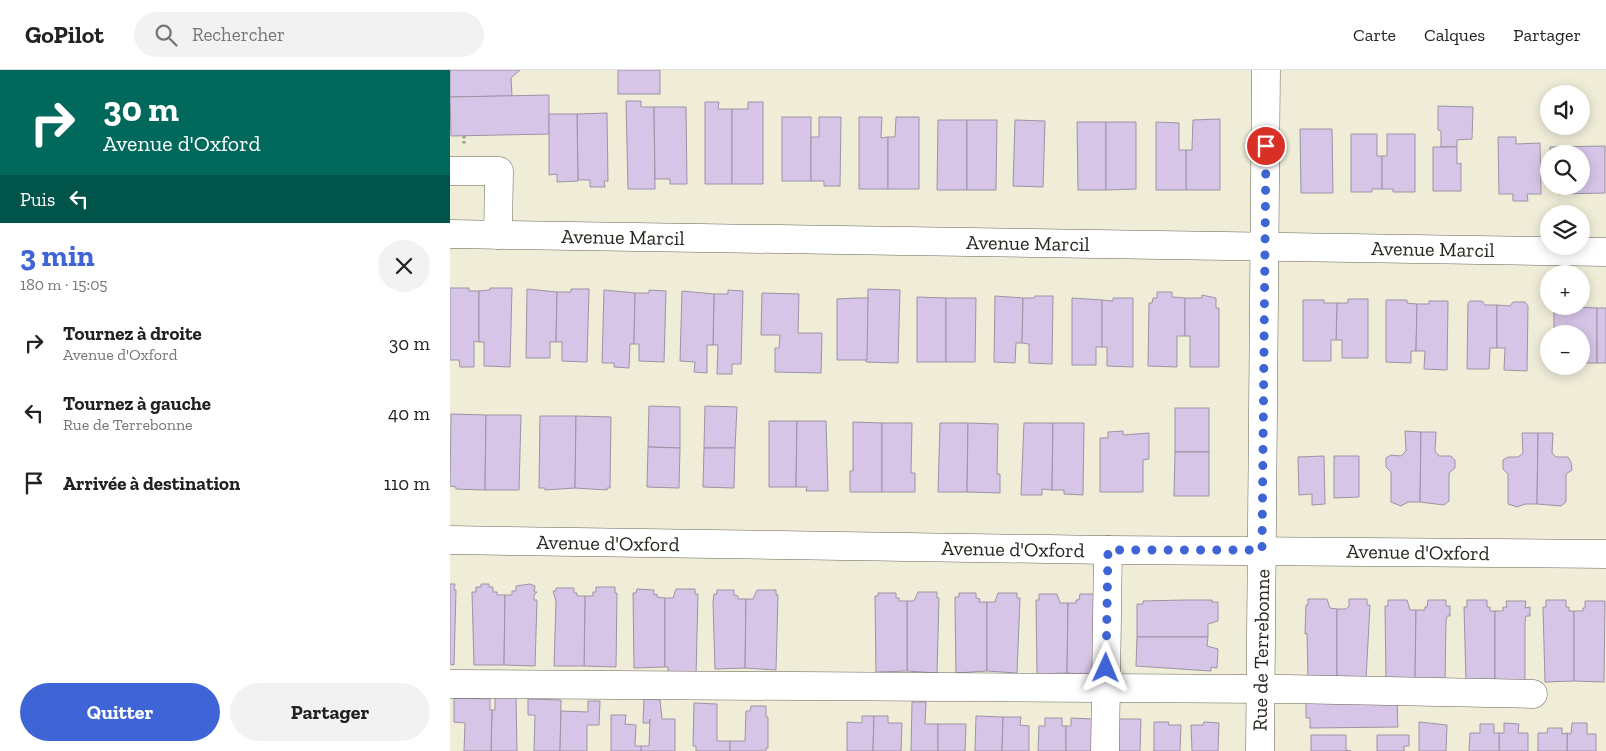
<!DOCTYPE html>
<html lang="fr">
<head>
<meta charset="utf-8">
<style>
  body { margin:0; font-family:"Zilla Slab",serif; background:#f2f2f2; color:#222; height:100vh; display:flex; flex-direction:column; font-size:19px; white-space:nowrap }
  * { box-sizing:border-box; margin:0 }
  p { font-size:16px; color:#767676 }
  .icon { flex:none; width:28px; height:28px; fill:none; stroke:currentColor; stroke-width:2; stroke-linecap:round; stroke-linejoin:round }
  .map { position:relative; flex:1; overflow:hidden }
  .sheet { display:flex; flex-direction:column; background:#fff; width:450px }
  .sheet>* { flex:none }
  .banner { background:#00695c; color:#fff; overflow:hidden }
  .controls { position:absolute; left:1090px; top:15px; display:grid; gap:10px }
  .controls a { display:grid; place-items:center; width:50px; height:50px; border-radius:50%; background:#fff; box-shadow:0 2px 12px #0003; font-size:25px }
  .pin { position:absolute; display:grid; place-items:center; width:42px; height:42px; color:#fff; margin:-21px; border:2px solid #fff; border-radius:50%; box-shadow:0 1px 5px #0007 }
  .me { position:absolute; width:55px; margin:-28px; rotate:1deg; stroke-linejoin:round; filter:drop-shadow(0 0 4px #0008) }
  .turn { display:flex; align-items:center; gap:18px; height:105px; padding:0 20px; font-size:22px }
  .turn .icon { width:65px; height:65px; stroke-width:2.5 }
  .turn b { display:block; font-size:35px; line-height:42px }
  .then { display:flex; align-items:center; height:48px; padding:0 20px; background:#0003; gap:10px; font-size:19px }
  .round { display:grid; place-items:center; flex:none; width:52px; height:52px; border-radius:26px; background:#f2f2f2 }
  .summary { display:flex; align-items:center; justify-content:space-between; height:85px; padding:0 20px }
  h1 { font-size:30px; font-weight:700; line-height:38px; color:#3e64d6 }
  .primary-button { display:flex; gap:10px; margin-top:auto; padding:10px 20px }
  .primary-button a { flex:1; height:58px; border-radius:30px; background:#3e64d6; color:#fff; font-size:20px; font-weight:700; line-height:58px; text-align:center }
  .primary-button a+a { background:#f2f2f2; color:#222 }
  ul { padding:0; list-style:none }
  li { display:flex; align-items:center; gap:15px; height:70px; padding:0 20px }
  li div { flex:1 }
  li b { display:block; font-size:19px }
  li em { font-style:normal }
  header { display:flex; align-items:center; gap:30px; box-sizing:border-box; height:70px; padding:0 25px; background:#fff; border-bottom:1px solid #e0e0e0 }
  header strong { font-size:24px }
  nav { display:flex; gap:28px; margin-inline-start:auto; font-size:18px }
  .search { width:350px; height:45px; background:#f2f2f2; display:flex; align-items:center; gap:12px; box-sizing:border-box; padding:0 18px; border-radius:28px; color:#767676; font-size:19px }
  main { display:flex; flex:1; min-height:0 }
  .map>svg:first-child { display:block }
</style>
</head>
<body>
<header>
<strong>GoPilot</strong>
<div class="search"><svg class="icon" aria-label="search" viewBox="0 0 24 24"><circle cx="10" cy="10" r="6"/><path d="M15 15l6 6"/></svg>Rechercher</div>
<nav><a>Carte</a><a>Calques</a><a>Partager</a></nav>
</header>
<main>
<section class="sheet">
<div class="banner">
<div class="turn"><svg class="icon" aria-label="right" viewBox="0 0 24 24"><path d="M7 20v-9h11M14 6l5 5-5 5"/></svg><div><b>30 m</b>Avenue d'Oxford</div></div>
<div class="then">Puis<svg class="icon" aria-label="left" viewBox="0 0 24 24"><path d="M17 20v-9H6M10 6l-5 5 5 5"/></svg></div>
</div>
<div class="summary"><div><h1>3 min</h1><p>180 m · 15:05</p></div><a class="round"><svg class="icon" aria-label="close" viewBox="0 0 24 24"><path d="M6 6l12 12M18 6L6 18"/></svg></a></div>
<ul>
<li><svg class="icon" aria-label="right" viewBox="0 0 24 24"><path d="M7 20v-9h11M14 6l5 5-5 5"/></svg><div><b>Tournez à droite</b><p>Avenue d'Oxford</p></div><em>30 m</em></li>
<li><svg class="icon" aria-label="left" viewBox="0 0 24 24"><path d="M17 20v-9H6M10 6l-5 5 5 5"/></svg><div><b>Tournez à gauche</b><p>Rue de Terrebonne</p></div><em>40 m</em></li>
<li><svg class="icon" aria-label="arrive" viewBox="0 0 24 24"><path d="M6 21V4h12l-3 4 3 4H6"/></svg><div><b>Arrivée à destination</b></div><em>110 m</em></li>
</ul>
<div class="primary-button"><a>Quitter</a><a>Partager</a></div>
</section>
<div class="map">
<svg width="1156" height="681" viewBox="0 0 1156 681">
  <rect width="100%" height="100%" fill="#efecd8"/>
  <!-- building -->
  <g fill="#d7c5e7" stroke="#9c93a4">
    <polygon points="0,0 70,0 61,8 62,26 0,27"/>
    <rect x="168" y="0" width="42" height="24"/>
    <polygon points="99,25 99,64 1,66 0,27"/>
    <polygon points="176,31 191,31 191,37 204,37 205,119 178,119"/>
    <polygon points="255,32 269,32 268,39 282,39 282,114 255,114"/>
    <polygon points="298,32 313,32 313,114 282,114 282,39 298,39"/>
    <polygon points="988,36 1023,37 1022,69 1007,70 1007,77 991,77 991,61 988,60"/>
    <polygon points="204,37 236,37 237,114 220,114 220,109 205,109"/>
    <polygon points="157,43 158,111 154,111 155,117 140,117 140,110 128,110 127,44"/>
    <polygon points="99,44 127,44 128,111 107,112 107,104 99,105"/>
    <rect x="332" y="47" width="29" height="64"/>
    <polygon points="369,47 391,47 390,116 374,116 374,111 361,111 361,67 369,67"/>
    <polygon points="409,47 432,47 431,68 438,67 438,119 409,119"/>
    <polygon points="446,47 469,47 469,119 438,119 438,67 445,67"/>
    <polygon points="770,49 770,120 736,120 736,80 742,80 743,50"/>
    <polygon points="488,50 517,50 517,120 487,120"/>
    <polygon points="517,50 547,50 546,120 517,120"/>
    <polygon points="565,50 595,51 593,117 563,116"/>
    <polygon points="627,52 656,52 656,120 628,120"/>
    <polygon points="656,52 686,52 686,119 656,120"/>
    <polygon points="706,52 729,53 729,80 736,80 736,120 706,120"/>
    <polygon points="850,59 882,59 883,123 851,123"/>
    <polygon points="901,64 927,64 927,86 932,86 932,119 922,119 922,122 901,122"/>
    <polygon points="937,64 965,64 965,122 943,122 943,119 932,119 932,86 937,86"/>
    <polygon points="1048,67 1066,67 1066,74 1090,73 1091,124 1077,124 1078,131 1063,131 1063,124 1049,124"/>
    <polygon points="1155,76 1155,123 1108,124 1108,116 1131,116 1131,84 1100,84 1100,77"/>
    <polygon points="983,77 1007,77 1007,94 1011,93 1011,121 983,121"/>
    <polygon points="0,218 19,218 19,221 29,221 29,272 24,271 24,297 10,297 9,290 0,290"/>
    <polygon points="40,218 62,218 60,297 34,296 34,272 29,272 29,221 40,220"/>
    <polygon points="77,219 107,222 106,272 100,272 100,288 76,288"/>
    <polygon points="121,219 139,219 137,292 112,291 112,272 106,272 107,222 121,222"/>
    <polygon points="418,219 450,220 448,293 416,292"/>
    <polygon points="154,220 185,223 184,274 180,274 179,298 164,297 164,293 152,293"/>
    <polygon points="199,220 216,221 214,292 189,291 189,274 184,274 185,223 199,223"/>
    <polygon points="278,220 293,221 291,294 282,294 282,304 267,304 268,275 263,275 264,224 278,224"/>
    <polygon points="232,221 264,224 263,275 257,275 257,303 244,302 245,292 230,291"/>
    <polygon points="707,222 722,222 722,227 735,228 735,266 727,266 727,297 698,296 699,233 702,233 703,228 707,228"/>
    <polygon points="312,223 349,224 348,263 372,263 371,303 325,302 325,278 329,278 330,265 311,265"/>
    <polygon points="752,225 766,228 766,238 769,238 769,297 740,297 740,266 735,266 735,228 752,228"/>
    <polygon points="545,226 573,228 572,273 566,273 565,293 544,292"/>
    <polygon points="585,226 603,226 602,294 579,293 579,274 572,273 573,228 584,228"/>
    <polygon points="467,227 496,228 496,292 467,292"/>
    <polygon points="406,228 418,228 417,290 387,290 387,229"/>
    <polygon points="496,228 526,228 525,292 496,292"/>
    <polygon points="622,228 652,230 652,277 646,277 646,295 622,295"/>
    <polygon points="663,228 683,228 683,297 657,296 657,277 652,277 652,230 663,231"/>
    <polygon points="898,229 918,229 918,288 892,288 892,270 886,270 887,233 898,233"/>
    <polygon points="853,230 874,230 874,233 887,233 886,270 881,270 881,291 853,291"/>
    <polygon points="936,230 957,230 957,233 967,234 966,281 961,281 961,293 936,292"/>
    <polygon points="979,231 998,231 997,300 974,299 975,281 966,281 967,234 979,234"/>
    <polygon points="1020,231 1032,231 1035,235 1047,235 1047,278 1040,278 1039,299 1017,299 1018,233"/>
    <polygon points="1063,232 1075,232 1078,236 1077,301 1054,300 1055,278 1047,278 1047,235 1060,236"/>
    <polygon points="1104,236 1147,238 1147,293 1131,293 1131,264 1104,264"/>
    <rect x="1147" y="238" width="9" height="55"/>
    <polygon points="199,336 230,337 230,378 198,377"/>
    <polygon points="255,336 287,337 285,378 254,378"/>
    <rect x="725" y="338" width="34" height="44"/>
    <polygon points="1,344 36,345 35,420 6,419 6,417 0,416"/>
    <polygon points="36,345 71,345 69,420 35,420"/>
    <polygon points="90,346 126,346 125,418 95,420 95,418 89,418"/>
    <polygon points="126,346 161,347 160,418 157,418 157,420 125,418"/>
    <polygon points="319,351 347,351 346,417 319,417"/>
    <polygon points="347,351 376,351 378,421 356,421 357,417 346,417"/>
    <polygon points="403,352 432,353 432,422 400,422 400,401 403,401"/>
    <polygon points="432,353 462,353 461,403 465,403 465,422 432,422"/>
    <polygon points="490,353 518,353 517,422 488,422"/>
    <polygon points="518,353 548,354 547,404 550,404 550,423 517,422"/>
    <polygon points="574,353 603,353 602,420 592,419 592,425 571,425"/>
    <polygon points="603,353 634,353 633,425 614,424 614,420 602,420"/>
    <polygon points="673,361 673,365 699,363 699,389 693,390 693,422 650,422 650,368 658,368 658,362"/>
    <polygon points="955,361 971,362 970,432 958,432 951,436 941,432 941,402 936,397 936,388 941,385 951,386 956,381"/>
    <polygon points="971,362 986,362 985,381 989,386 1001,386 1005,390 1005,398 999,403 999,431 994,435 970,432"/>
    <polygon points="1072,363 1088,363 1087,434 1075,434 1067,437 1058,434 1058,404 1053,399 1053,390 1058,387 1068,387 1073,383"/>
    <polygon points="1088,363 1103,363 1102,383 1106,387 1118,387 1121,392 1122,400 1116,404 1116,432 1111,436 1087,434"/>
    <polygon points="198,377 230,378 229,418 197,417"/>
    <polygon points="254,378 285,378 284,418 253,417"/>
    <polygon points="725,382 759,382 759,426 724,426"/>
    <polygon points="874,386 875,434 862,435 862,424 849,425 848,387"/>
    <polygon points="884,386 909,386 909,427 884,428"/>
    <polygon points="0,514 5,514 4,520 6,520 4,595 0,594"/>
    <polygon points="31,514 39,514 39,517 43,517 43,522 47,522 47,525 55,525 54,595 24,595 22,522 26,522 26,517 31,517"/>
    <polygon points="80,514 85,516 84,522 87,522 84,525 84,530 87,530 85,596 54,595 55,525 62,525 62,521 66,521 66,516"/>
    <polygon points="146,517 165,517 165,523 167,523 166,597 134,596 135,526 143,526 143,522 146,522"/>
    <polygon points="106,518 124,518 124,523 127,523 127,526 135,526 134,596 104,596 106,531 103,521 106,521"/>
    <polygon points="187,519 204,520 204,525 207,524 207,527 215,528 215,597 184,598 183,523 186,523"/>
    <polygon points="226,519 245,519 245,524 248,524 246,606 218,606 218,597 215,597 215,528 223,528"/>
    <polygon points="267,520 284,520 284,525 288,526 288,529 296,529 295,598 265,599 263,533 264,524 267,524"/>
    <polygon points="307,520 326,520 326,525 328,525 326,600 295,598 296,529 303,529"/>
    <polygon points="468,522 487,522 487,528 489,528 487,603 457,601 457,531 464,531"/>
    <polygon points="428,523 446,523 446,528 449,528 449,531 457,531 457,601 426,602 425,526 428,526"/>
    <polygon points="509,523 526,523 526,528 530,529 529,532 537,532 537,601 506,603 505,536 505,527 509,527"/>
    <polygon points="548,523 567,523 567,528 570,528 567,603 537,601 537,532 545,532"/>
    <polygon points="589,524 607,524 610,533 618,533 617,603 587,604 586,530 589,530"/>
    <polygon points="630,524 648,524 648,605 617,603 618,533 626,533 626,530 629,530"/>
    <polygon points="858,529 877,529 880,538 887,539 887,608 858,609 857,563 855,564 856,535 858,535"/>
    <polygon points="899,529 917,529 917,535 920,535 916,609 887,608 887,539 896,539 899,536"/>
    <polygon points="734,530 762,530 762,532 768,532 768,551 758,554 758,567 687,567 687,534 693,534 693,531"/>
    <polygon points="938,530 957,530 960,540 966,540 965,608 936,610 935,536 938,536"/>
    <polygon points="978,530 996,530 996,536 1000,536 1000,546 997,546 996,551 995,610 965,608 966,540 975,540 975,537 977,537"/>
    <polygon points="1017,530 1037,530 1037,537 1040,537 1040,541 1045,541 1045,610 1016,612 1014,537 1017,537"/>
    <polygon points="1096,530 1116,530 1116,537 1119,537 1119,541 1124,541 1124,611 1095,612 1093,537 1096,537"/>
    <polygon points="1056,531 1076,531 1075,538 1080,537 1080,546 1076,546 1075,552 1075,612 1045,610 1045,541 1053,541 1053,537 1057,537"/>
    <polygon points="1135,531 1155,531 1154,612 1124,611 1124,541 1133,541 1133,538 1135,538"/>
    <polygon points="687,567 758,567 757,576 768,579 767,598 761,597 761,601 686,596"/>
    <polygon points="45,626 66,626 67,681 41,681 42,640 45,640"/>
    <polygon points="4,628 40,629 40,640 42,640 41,681 14,681 15,653 4,652"/>
    <polygon points="78,629 111,630 110,681 84,681 85,645 78,645"/>
    <polygon points="194,629 210,630 212,649 225,649 225,681 191,681 191,676 199,676 200,649 199,653 193,653"/>
    <polygon points="856,630 947,632 948,657 860,658 860,648 856,648"/>
    <polygon points="138,631 150,631 149,655 137,655 137,681 110,681 111,641 138,642"/>
    <polygon points="462,632 476,632 475,654 488,654 488,681 461,681"/>
    <polygon points="244,633 267,634 267,671 280,671 280,681 246,681 246,676 243,676"/>
    <polygon points="301,636 316,636 316,647 318,647 318,678 316,678 316,681 280,681 280,671 295,671 296,641 300,641"/>
    <polygon points="161,645 176,645 175,654 186,655 185,676 191,676 191,681 161,681"/>
    <polygon points="412,646 424,646 423,681 397,681 397,652 412,653"/>
    <polygon points="424,646 438,646 438,653 452,653 451,681 423,681"/>
    <polygon points="526,646 553,647 552,681 525,681"/>
    <polygon points="553,647 571,647 570,655 579,656 579,681 552,681"/>
    <polygon points="595,648 612,648 612,656 616,656 616,681 588,681 589,656 595,656"/>
    <polygon points="621,648 643,649 643,681 616,681 616,656 621,656"/>
    <polygon points="662,649 691,649 690,681 662,681"/>
    <polygon points="704,652 719,652 718,655 731,655 730,681 704,681"/>
    <polygon points="754,652 769,653 768,681 742,681 741,655 753,655"/>
    <polygon points="969,652 997,655 996,681 969,681"/>
    <polygon points="1054,653 1069,654 1068,663 1078,663 1078,681 1049,681 1049,663 1054,663"/>
    <polygon points="1122,653 1137,653 1137,664 1146,664 1146,681 1117,681 1117,663 1121,664"/>
    <polygon points="488,654 516,654 515,681 488,681"/>
    <polygon points="1030,654 1044,654 1044,663 1049,663 1049,681 1019,681 1020,663 1030,663"/>
    <polygon points="1098,658 1112,658 1112,664 1117,663 1117,681 1088,681 1088,663 1097,663"/>
    <polygon points="861,665 896,665 896,680 901,681 861,681"/>
    <polygon points="927,665 959,665 959,676 954,676 954,681 927,681"/>
  </g>
  <g fill="none" stroke-linecap="round" stroke-linejoin="round">
    <!-- minor casing -->
    <g stroke="#676453" stroke-width="29">
      <g id="minor">
        <polyline points="0,101 49,101 48,165"/>
        <polyline points="0,164 1156,182"/>
        <polyline points="0,470 658,480 1156,484"/>
        <polyline points="0,614 836,619 1083,624"/>
        <polyline points="655,681 658,480"/>
        <polyline points="810,681 816,0"/>
      </g>
    </g>
    <!-- path -->
    <polyline stroke="#9a9889" stroke-width="3" stroke-dasharray="2.5 2.5" stroke-linecap="butt" points="14,66 14,75"/>
    <!-- minor -->
    <use href="#minor" stroke="#fff" stroke-width="28"/>
  </g>
  <g fill="none" stroke-linecap="round" stroke-linejoin="round">
    <!-- route -->
    <polyline stroke="#3e64d6" stroke-width="9" stroke-dasharray="0 16.2" points="656,598 658,480 812,480 816,76"/>
  </g>
  <g text-anchor="middle" stroke-width="5" stroke-linejoin="round" paint-order="stroke">
    <!-- street labels -->
    <g font-size="20" fill="#28261f" stroke="#fff">
      <text transform="translate(173 167) rotate(1)" y="7">Avenue Marcil</text>
      <text transform="translate(578 173) rotate(1)" y="7">Avenue Marcil</text>
      <text transform="translate(983 179) rotate(1)" y="7">Avenue Marcil</text>
      <text transform="translate(158 473) rotate(1)" y="7">Avenue d'Oxford</text>
      <text transform="translate(563 479) rotate(1)" y="7">Avenue d'Oxford</text>
      <text transform="translate(968 482) rotate(1)" y="7">Avenue d'Oxford</text>
      <text transform="translate(811 580) rotate(-89)" y="7">Rue de Terrebonne</text>
    </g>
  </g>
</svg>
<div class="controls">
<a><svg class="icon" aria-label="sound" viewBox="0 0 24 24"><path d="M4 9h4l5-4v14l-5-4H4zM17 9q2 3 0 6"/></svg></a>
<a><svg class="icon" aria-label="search" viewBox="0 0 24 24"><circle cx="10" cy="10" r="6"/><path d="M15 15l6 6"/></svg></a>
<a><svg class="icon" aria-label="layers" viewBox="0 0 24 24"><path d="M12 4l9 5-9 5-9-5zM3 14l9 5 9-5"/></svg></a>
<a>+</a>
<a>−</a>
</div>
<div class="pin" style="left:816px;top:76px;background:#d93025"><svg class="icon" aria-label="arrive" viewBox="0 0 24 24"><path d="M6 21V4h12l-3 4 3 4H6"/></svg></div>
<svg class="me" style="left:656px;top:598px" viewBox="-20 -20 40 40"><path d="M0-17L14 15 0 8-14 15z" fill="#3e64d6" stroke="#fff" stroke-width="4"/></svg>
</div>
</main>
</body>
</html>
